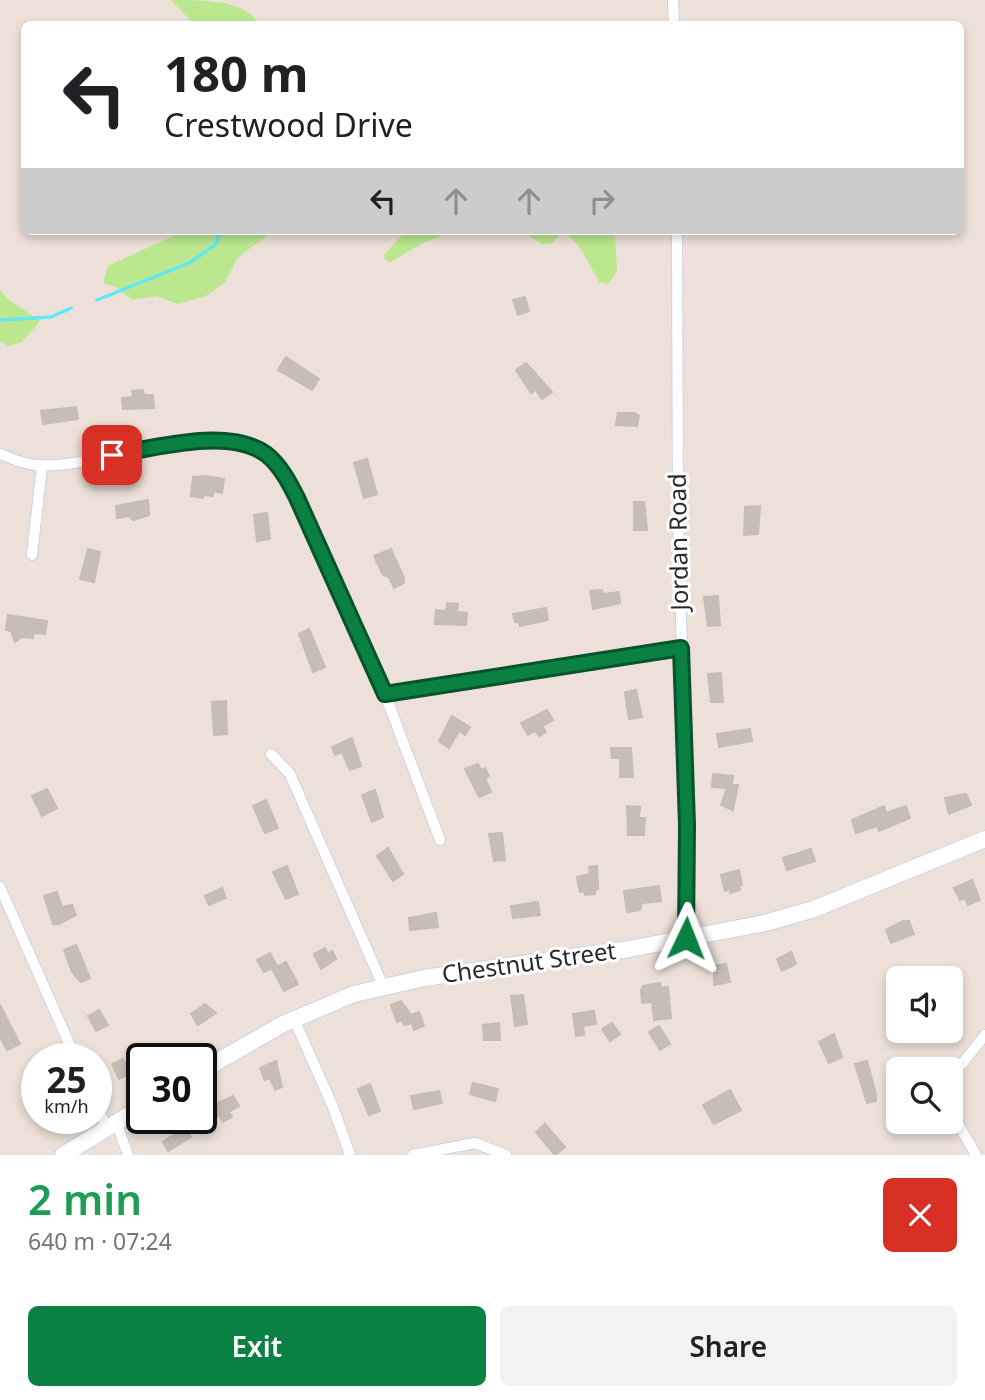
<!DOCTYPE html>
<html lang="en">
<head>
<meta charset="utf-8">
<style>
  body { margin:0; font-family:"Noto Sans",sans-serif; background:#f2f2f2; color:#202124; height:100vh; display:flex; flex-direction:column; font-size:26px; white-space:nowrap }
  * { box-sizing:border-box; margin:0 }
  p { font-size:23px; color:#757577 }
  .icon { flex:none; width:38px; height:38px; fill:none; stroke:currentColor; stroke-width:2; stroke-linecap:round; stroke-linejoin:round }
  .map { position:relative; height:1155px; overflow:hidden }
  .sheet { display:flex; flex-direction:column; background:#fff; flex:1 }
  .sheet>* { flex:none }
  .top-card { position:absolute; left:21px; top:21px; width:943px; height:214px; border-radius:10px; box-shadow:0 4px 10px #0003; background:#fff; color:#202124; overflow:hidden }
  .controls { position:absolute; left:886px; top:966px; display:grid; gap:14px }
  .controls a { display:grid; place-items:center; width:77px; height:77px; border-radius:10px; background:#fff; box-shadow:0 4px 10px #0003; font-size:35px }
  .speed { position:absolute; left:21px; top:1043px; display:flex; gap:14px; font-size:35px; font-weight:700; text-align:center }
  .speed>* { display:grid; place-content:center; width:91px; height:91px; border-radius:50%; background:#fff; box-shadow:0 4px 10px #0003; line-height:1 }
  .speed small { font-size:18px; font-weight:400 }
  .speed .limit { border:4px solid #111; border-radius:10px; background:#fff; color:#111 }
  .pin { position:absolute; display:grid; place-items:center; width:60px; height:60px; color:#fff; margin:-30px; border-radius:14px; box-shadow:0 4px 10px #0006 }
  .me { position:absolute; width:77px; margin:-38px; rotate:2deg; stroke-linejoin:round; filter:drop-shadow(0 0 5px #0008) }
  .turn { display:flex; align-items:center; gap:24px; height:147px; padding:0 28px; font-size:32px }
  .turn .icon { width:91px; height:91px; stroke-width:2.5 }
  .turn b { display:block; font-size:49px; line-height:60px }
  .lanes { display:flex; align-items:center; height:66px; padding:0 28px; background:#0003; justify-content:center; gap:35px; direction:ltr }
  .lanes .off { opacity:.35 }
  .round { display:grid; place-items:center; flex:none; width:74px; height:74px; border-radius:10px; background:#f2f2f2 }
  .summary { display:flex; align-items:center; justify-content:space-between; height:119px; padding:0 28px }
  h1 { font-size:42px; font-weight:600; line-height:52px; color:#1e9e55 }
  .action { display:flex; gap:14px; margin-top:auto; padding:14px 28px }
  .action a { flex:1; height:80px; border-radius:10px; background:#0b8043; color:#fff; font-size:28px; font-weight:600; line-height:80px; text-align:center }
  .action a+a { background:#f2f2f2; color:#202124 }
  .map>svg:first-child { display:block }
</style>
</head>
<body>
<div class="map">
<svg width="985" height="1155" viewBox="0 0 985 1155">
  <rect width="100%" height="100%" fill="#ece0d8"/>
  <!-- green -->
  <g fill="#bbe78f">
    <path d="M171 0C201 0 248 0 258 24H194Z"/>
    <polygon points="184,231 270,231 271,233 238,257 225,282 206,296 178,304 156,296 132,300 116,287 103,283 108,266"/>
    <polygon points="406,231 452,231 421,244 391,262 385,260 384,255"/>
    <polygon points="521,231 615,231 617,271 608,284 599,282 583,252 568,234 560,234 553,243 542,244"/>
    <polygon points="0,290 9,300 40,321 22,342 9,346 0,342"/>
  </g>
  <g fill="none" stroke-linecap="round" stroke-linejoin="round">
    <!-- stream -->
    <g stroke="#61e7f7" stroke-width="3.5">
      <polyline points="97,300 189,263 215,245 221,231"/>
      <polyline points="0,320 51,317 71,308"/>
    </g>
  </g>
  <!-- building -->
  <g fill="#c7bdb8" stroke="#c7bcb2" stroke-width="2">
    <polygon points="525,297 529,311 518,315 513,300"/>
    <polygon points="286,357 319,379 312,390 278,370"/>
    <polygon points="526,363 552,392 542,399 536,390 531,393 516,370"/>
    <polygon points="143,390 144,395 153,395 154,408 123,409 122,398 133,397 132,391"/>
    <polygon points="76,407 78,419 43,424 41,411"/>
    <polygon points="618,413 635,413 639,416 637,426 616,425"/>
    <polygon points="367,459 377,494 364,498 354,463"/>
    <polygon points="205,476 224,479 222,493 213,491 213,496 203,495 203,498 191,496 193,477"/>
    <polygon points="148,500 149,515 133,520 129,516 117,518 116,506"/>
    <polygon points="634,502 644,502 647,530 634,530"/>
    <polygon points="760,506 758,534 744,535 745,507"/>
    <polygon points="267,513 270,539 257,541 254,515"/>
    <polygon points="88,549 100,552 94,582 80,579"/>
    <polygon points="391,549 404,578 404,583 394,588 389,577 383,575 374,556"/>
    <polygon points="602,590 603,594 619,592 620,603 593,609 590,591"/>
    <polygon points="718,596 720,625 708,626 704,597"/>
    <polygon points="447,603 458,604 457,612 467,613 466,625 435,624 436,610 446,611"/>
    <polygon points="546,608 548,620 520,626 519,622 515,622 513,614"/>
    <polygon points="8,615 47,621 45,634 34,633 33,638 22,637 15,642 11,631 6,630"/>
    <polygon points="309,629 325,667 313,672 299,634"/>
    <polygon points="721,673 723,702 711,702 708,674"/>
    <polygon points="636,690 642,717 629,719 625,692"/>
    <polygon points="226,701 227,734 214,735 212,702"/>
    <polygon points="547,710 553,720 542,726 546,732 539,736 535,731 528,735 521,723"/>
    <polygon points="452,716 470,727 465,735 459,731 449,748 439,741"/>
    <polygon points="750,729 752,741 719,747 717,734"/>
    <polygon points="352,738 361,766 350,770 342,752 335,755 332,747"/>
    <polygon points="611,748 631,748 633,777 620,777 620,758 612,758"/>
    <polygon points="478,764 481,770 485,768 489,776 485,778 491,792 479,797 465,769"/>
    <polygon points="713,774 733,776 732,785 738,785 733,810 721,805 727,788 712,787"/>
    <polygon points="47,789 57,808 42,816 32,796"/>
    <polygon points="375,790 383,817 372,822 362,795"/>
    <polygon points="966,794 971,805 949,814 945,798"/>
    <polygon points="266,800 278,828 265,833 253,806"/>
    <polygon points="627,806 640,807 639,818 645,818 644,835 628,835"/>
    <polygon points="884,806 886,813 906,806 910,818 879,831 877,826 856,833 852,820"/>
    <polygon points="502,833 505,860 494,861 489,834"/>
    <polygon points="388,848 403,874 393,881 377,856"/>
    <polygon points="811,849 815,861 787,870 783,858"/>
    <polygon points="287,866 298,894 286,899 273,872"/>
    <polygon points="597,866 598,889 595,890 595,894 585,895 584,891 580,892 577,877 590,874 589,867"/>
    <polygon points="739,870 742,885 739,886 740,890 730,893 730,889 725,891 721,875"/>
    <polygon points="972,880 980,900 968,905 965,898 960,900 954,888"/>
    <polygon points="659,886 661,901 642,903 640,910 627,912 624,891"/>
    <polygon points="222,888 226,898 209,905 205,896"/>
    <polygon points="57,892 62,907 72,905 76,915 59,924 53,924 44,896"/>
    <polygon points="538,902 540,915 513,918 511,906"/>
    <polygon points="436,913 438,927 410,930 409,918"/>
    <polygon points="903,921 909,921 914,934 891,943 886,930"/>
    <polygon points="76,945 90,978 81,982 72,972 64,950"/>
    <polygon points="325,948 328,954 332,951 336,959 321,969 314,954"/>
    <polygon points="791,952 796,964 782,971 777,959"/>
    <polygon points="270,953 277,966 264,972 257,960"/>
    <polygon points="286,962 298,984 284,991 272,969"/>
    <polygon points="726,964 730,982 714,985 714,966"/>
    <polygon points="660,983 661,988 668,987 671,1018 654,1020 652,1002 642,1003 641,990 643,986"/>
    <polygon points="523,995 527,1024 515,1026 511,996"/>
    <polygon points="401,1001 411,1015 419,1012 424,1026 414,1030 412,1023 404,1025 402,1020 397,1022 391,1005"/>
    <polygon points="205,1004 216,1013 198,1025 191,1014"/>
    <polygon points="0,1005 20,1044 7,1050 0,1037"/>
    <polygon points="99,1010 108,1025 96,1031 88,1016"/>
    <polygon points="594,1011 596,1024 583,1026 584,1035 576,1036 573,1014"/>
    <polygon points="499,1023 500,1040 484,1040 483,1025"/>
    <polygon points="612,1023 620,1034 610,1041 602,1029"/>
    <polygon points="659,1026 670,1044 660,1050 649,1032"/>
    <polygon points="834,1034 842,1057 829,1063 819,1042"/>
    <polygon points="123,1059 130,1073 119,1079 112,1064"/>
    <polygon points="276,1061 282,1087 275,1090 270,1078 265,1080 260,1068"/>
    <polygon points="867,1061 876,1094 876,1101 867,1103 855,1064"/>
    <polygon points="473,1083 498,1089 495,1101 470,1094"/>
    <polygon points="370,1084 380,1111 369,1115 358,1089"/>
    <polygon points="730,1090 741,1110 714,1124 703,1105"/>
    <polygon points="439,1091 442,1103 414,1109 411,1096"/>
    <polygon points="233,1096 239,1106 229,1112 232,1117 223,1122 219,1115 213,1119 207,1108"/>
    <polygon points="545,1124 565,1147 555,1155 536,1132"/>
    <polygon points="185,1127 191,1137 168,1151 163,1142"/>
  </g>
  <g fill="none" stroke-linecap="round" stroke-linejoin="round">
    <!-- minor casing -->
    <g stroke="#cdd4e2" stroke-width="12">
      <g id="minor">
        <polyline points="673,0 674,24"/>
        <polyline points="677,231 678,515 684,719 686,938"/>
        <path d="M0 454C11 458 23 464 35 465 94 470 199 423 253 446 275 456 286 478 297 498L385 694 440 840"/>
        <polyline points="32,555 42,466"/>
        <polyline points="385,694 681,648"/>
        <polyline points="271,754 290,774 383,986"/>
        <polyline points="0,887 76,1059"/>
        <polyline points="294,1019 333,1107 350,1155"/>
        <polyline points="950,1097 957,1070 985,1035"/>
        <polyline points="950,1104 953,1115 976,1155"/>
        <polyline points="96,1105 107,1128"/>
        <polyline points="116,1122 128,1155"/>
        <polyline points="413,1155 475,1143 506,1155"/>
      </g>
    </g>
    <!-- secondary casing -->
    <g stroke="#cdd4e2" stroke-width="18">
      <g id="secondary">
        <polyline points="201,1071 283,1024 354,994 424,978 629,949 765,923 814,909 985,839"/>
        <polyline points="63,1155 142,1107"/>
      </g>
    </g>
    <!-- minor -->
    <use href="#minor" stroke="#fff" stroke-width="10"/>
    <!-- secondary -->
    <use href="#secondary" stroke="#fff" stroke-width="16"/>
  </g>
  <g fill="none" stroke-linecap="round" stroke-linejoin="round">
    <!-- route casing -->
    <g stroke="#07532c" stroke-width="18">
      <path id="route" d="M112 455C155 448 229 427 266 454 280 465 289 482 297 498L385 694 681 648 687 825 686 938"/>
    </g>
    <!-- route -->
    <use href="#route" stroke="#0b8043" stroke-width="12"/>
  </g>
  <g text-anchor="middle" stroke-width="6" stroke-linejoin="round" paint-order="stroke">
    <!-- street labels -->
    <g font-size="24" fill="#282828" stroke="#fff">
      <text transform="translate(679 542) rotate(-91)" y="8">Jordan Road</text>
      <text transform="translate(529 963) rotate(-8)" y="8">Chestnut Street</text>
    </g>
  </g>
</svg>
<div class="controls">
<a><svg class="icon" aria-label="sound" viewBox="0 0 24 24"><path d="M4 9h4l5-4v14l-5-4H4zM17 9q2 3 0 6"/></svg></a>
<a><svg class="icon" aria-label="search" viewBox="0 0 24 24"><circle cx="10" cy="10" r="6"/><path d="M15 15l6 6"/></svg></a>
</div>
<div class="speed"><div>25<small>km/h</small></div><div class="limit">30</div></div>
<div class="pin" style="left:112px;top:455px;background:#d93025"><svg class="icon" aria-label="arrive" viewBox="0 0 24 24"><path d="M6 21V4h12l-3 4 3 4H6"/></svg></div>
<svg class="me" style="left:686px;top:938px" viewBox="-20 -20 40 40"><path d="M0-17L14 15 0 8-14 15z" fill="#0b8043" stroke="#fff" stroke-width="4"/></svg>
<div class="top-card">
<div class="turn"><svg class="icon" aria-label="left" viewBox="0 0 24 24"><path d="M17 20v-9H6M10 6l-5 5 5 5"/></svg><div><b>180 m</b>Crestwood Drive</div></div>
<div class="lanes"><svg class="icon" aria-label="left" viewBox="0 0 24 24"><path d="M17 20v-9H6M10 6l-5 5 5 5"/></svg><svg class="icon off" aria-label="ahead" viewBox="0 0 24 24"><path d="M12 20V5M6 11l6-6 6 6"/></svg><svg class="icon off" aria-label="ahead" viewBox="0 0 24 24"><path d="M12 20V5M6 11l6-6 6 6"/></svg><svg class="icon off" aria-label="right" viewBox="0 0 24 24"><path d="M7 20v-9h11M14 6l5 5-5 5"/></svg></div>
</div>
</div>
<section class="sheet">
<div class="summary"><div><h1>2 min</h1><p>640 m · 07:24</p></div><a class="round" style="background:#d93025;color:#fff"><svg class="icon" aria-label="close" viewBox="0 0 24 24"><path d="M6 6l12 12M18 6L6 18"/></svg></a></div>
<div class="action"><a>Exit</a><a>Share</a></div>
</section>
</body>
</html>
